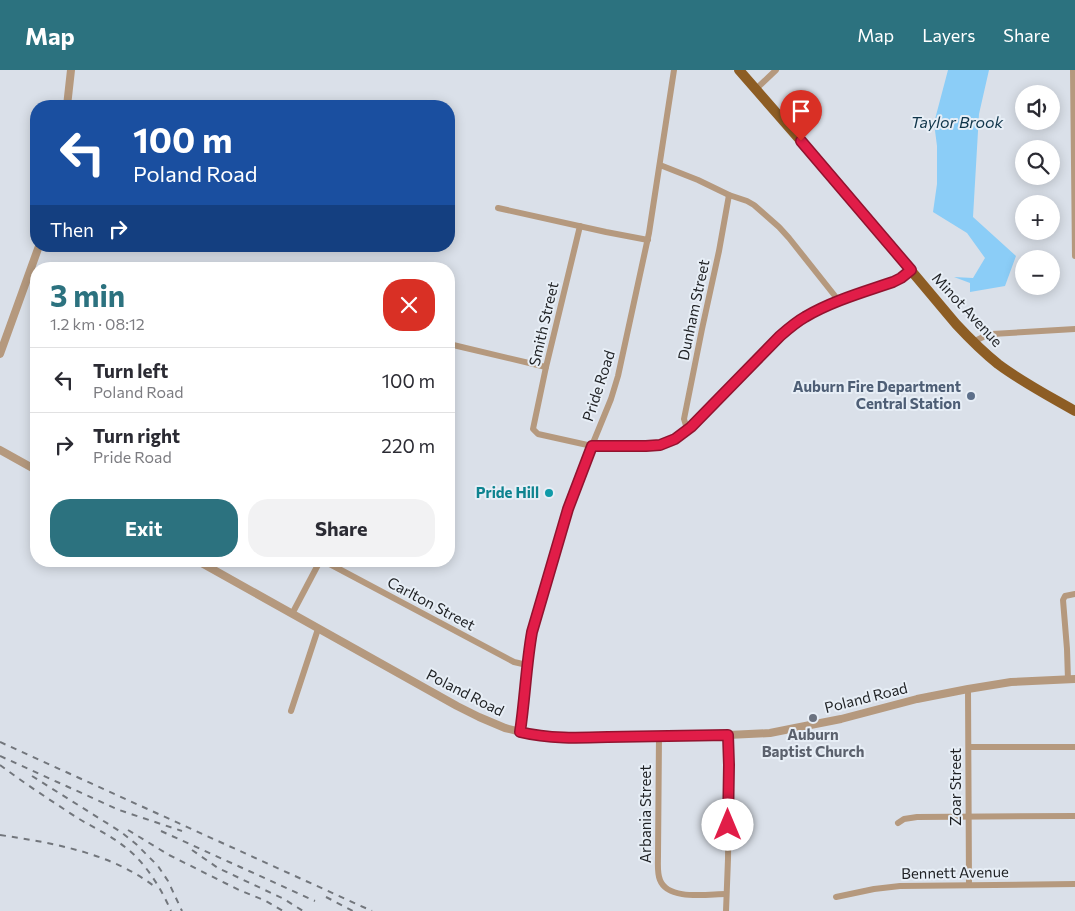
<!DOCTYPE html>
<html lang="en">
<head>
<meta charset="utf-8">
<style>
  body { margin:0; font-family:Commissioner,sans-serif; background:#f2f2f3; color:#2b2b33; height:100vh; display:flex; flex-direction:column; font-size:19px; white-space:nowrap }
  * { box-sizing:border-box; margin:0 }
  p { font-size:16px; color:#7c7c81 }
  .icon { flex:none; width:28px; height:28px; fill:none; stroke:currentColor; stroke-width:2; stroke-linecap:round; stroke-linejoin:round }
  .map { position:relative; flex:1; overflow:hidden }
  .drawer { position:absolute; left:30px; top:192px; width:425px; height:305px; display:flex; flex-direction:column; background:#fff; border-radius:20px; box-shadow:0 2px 12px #0003 }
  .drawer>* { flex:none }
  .top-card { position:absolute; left:30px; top:30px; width:425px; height:152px; border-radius:20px; box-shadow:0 2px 12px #0003; background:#1a4fa0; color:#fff; overflow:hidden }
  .buttons { position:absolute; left:1015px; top:15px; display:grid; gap:10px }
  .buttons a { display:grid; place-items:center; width:45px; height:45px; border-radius:50%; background:#fff; box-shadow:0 2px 12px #0003; font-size:25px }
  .pin { position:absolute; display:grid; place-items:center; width:42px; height:42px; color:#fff; margin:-51px -21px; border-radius:50% 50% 50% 0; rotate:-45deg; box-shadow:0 0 5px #0007 }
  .pin .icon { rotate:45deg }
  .me { position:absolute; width:55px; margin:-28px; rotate:0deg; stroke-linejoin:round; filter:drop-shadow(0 0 4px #0008) }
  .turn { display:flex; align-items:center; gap:18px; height:105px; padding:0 20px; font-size:22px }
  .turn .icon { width:65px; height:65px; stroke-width:2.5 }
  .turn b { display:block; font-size:35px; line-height:42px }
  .then { display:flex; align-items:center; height:48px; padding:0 20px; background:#0003; gap:10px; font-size:19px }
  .round { display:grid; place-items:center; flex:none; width:52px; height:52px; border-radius:20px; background:#f2f2f3 }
  .head { display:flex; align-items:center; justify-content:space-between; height:85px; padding:0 20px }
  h1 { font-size:30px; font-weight:700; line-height:38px; color:#2c727f }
  .action { display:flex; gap:10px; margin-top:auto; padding:10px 20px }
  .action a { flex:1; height:58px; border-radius:20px; background:#2c727f; color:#fff; font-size:20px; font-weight:700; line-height:58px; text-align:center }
  .action a+a { background:#f2f2f3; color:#2b2b33 }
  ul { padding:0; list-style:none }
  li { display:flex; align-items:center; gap:15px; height:65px; padding:0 20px; border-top:1px solid #e1e1e2 }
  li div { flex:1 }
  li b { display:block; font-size:19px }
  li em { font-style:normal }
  header { display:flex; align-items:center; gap:30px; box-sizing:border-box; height:70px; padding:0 25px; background:#2c727f; color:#fff }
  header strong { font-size:24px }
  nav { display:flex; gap:28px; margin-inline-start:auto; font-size:18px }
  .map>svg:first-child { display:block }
</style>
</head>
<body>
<header>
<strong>Map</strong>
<nav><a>Map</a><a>Layers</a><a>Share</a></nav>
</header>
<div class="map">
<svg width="1075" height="841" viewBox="0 0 1075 841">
  <rect width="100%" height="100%" fill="#dae0e9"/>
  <!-- water -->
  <polygon fill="#8bcdf7" points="948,0 989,0 979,44 973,147 1016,186 1005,216 970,222 970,213 954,207 973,208 985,188 967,163 933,142 937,114 937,76 934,53"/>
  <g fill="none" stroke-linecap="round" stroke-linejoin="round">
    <!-- minor -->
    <g stroke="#b5997e" stroke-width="6">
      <polyline points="1073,0 1075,186"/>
      <polyline points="756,19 776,0"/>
      <polyline points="660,95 698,110 729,125 747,131 754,135 779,157 789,168 839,231"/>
      <polyline points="498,138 606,162 648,170"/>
      <path d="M580 156 546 297 533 359 538 364 592 376H655L668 373 675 369 691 357 780 266C788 259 796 252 805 247 832 231 864 222 893 212L901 208 911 200"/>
      <polyline points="973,272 983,267 992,264 1075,259"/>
      <polyline points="449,274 546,297"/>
      <polyline points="687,359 684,349 702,259 719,181 729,125"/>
      <polyline points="324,491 514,592 527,595"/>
      <polyline points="292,544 320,491"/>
      <polyline points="1068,610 1067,579 1063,530 1065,526 1075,524"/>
      <polyline points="968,619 969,815"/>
      <polyline points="291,641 318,559"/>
      <path d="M520 662C525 629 526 595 532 562L555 483 575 417 611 329 618 306 649 163 674 0"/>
      <path d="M659 666 658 786C658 794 657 803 660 810 668 831 708 824 726 824"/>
      <polyline points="969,677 1075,677"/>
      <polyline points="898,753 904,749 917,747 1075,746"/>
      <polyline points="836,827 874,819 900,816 1075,814"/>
      <polyline points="726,841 728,789 729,695 728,665"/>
    </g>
    <!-- tertiary -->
    <g stroke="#b5997e" stroke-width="8">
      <polyline points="67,36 71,0"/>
      <polyline points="0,284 39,176"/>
      <polyline points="0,380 36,400"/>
      <polyline points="198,491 457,636 479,647 505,658 537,666 575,668 728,665 770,663 795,658 841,649 917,629 968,619 1011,612 1075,609"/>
    </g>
    <!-- primary -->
    <path stroke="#8d5d24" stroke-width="10" d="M739 0 835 110 956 254C969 268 983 282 998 294 1022 312 1049 326 1075 341"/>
    <!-- rail -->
    <g stroke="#72767c" stroke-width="2" stroke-dasharray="6 6" stroke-linecap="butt">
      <polyline points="0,672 372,841"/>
      <polyline points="0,686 119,740 182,761"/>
      <path d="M0 695C24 713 50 730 76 747 92 757 110 765 125 777 145 792 161 818 171 841"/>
      <polyline points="32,706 121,762 136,774 158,796 168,811 182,841"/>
      <polyline points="128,760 169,785 239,820 266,831 283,841"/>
      <polyline points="161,761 315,831"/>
      <path d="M0 765C54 773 110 783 154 816"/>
      <polyline points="192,780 218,798 284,829 303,841"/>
      <polyline points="326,827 353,841"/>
    </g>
  </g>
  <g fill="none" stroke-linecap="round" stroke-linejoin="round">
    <!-- route casing -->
    <g stroke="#92132f" stroke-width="12">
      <path id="route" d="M728 755 729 695 728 665C688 666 648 666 608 667 578 668 549 669 520 662 525 629 526 596 532 562L568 439 592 376H646L660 375 675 369 691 357 780 266C788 259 796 252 805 247 832 231 864 222 893 212L901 208 911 200 801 71"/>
    </g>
    <!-- route -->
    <use href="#route" stroke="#e11d48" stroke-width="9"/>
  </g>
  <!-- markers -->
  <circle fill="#5c6f8a" stroke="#e7eef6" stroke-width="2" cx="971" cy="326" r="5"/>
  <circle fill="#0f9aa8" stroke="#e7eef6" stroke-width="2" cx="549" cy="423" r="5"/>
  <circle fill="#6b7280" stroke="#e7eef6" stroke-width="2" cx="813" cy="648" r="5"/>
  <g text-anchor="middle" stroke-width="4" stroke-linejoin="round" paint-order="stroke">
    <!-- street labels -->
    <g font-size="15" fill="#1f2124" stroke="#e7eef6">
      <text transform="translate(694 240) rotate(-78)" y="5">Dunham Street</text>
      <text transform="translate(967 240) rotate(47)" y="5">Minot Avenue</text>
      <text transform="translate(544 254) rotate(-77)" y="5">Smith Street</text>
      <text transform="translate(599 316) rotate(-72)" y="5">Pride Road</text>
      <text transform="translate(431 534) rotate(28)" y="5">Carlton Street</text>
      <text transform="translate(465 623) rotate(27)" y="5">Poland Road</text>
      <text transform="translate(866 628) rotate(-14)" y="5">Poland Road</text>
      <text transform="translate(956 717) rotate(-90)" y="5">Zoar Street</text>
      <text transform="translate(646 744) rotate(-90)" y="5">Arbania Street</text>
      <text transform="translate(955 803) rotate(-1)" y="5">Bennett Avenue</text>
    </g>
    <!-- service labels -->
    <g font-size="15" font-weight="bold" fill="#4e5e75" stroke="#e7eef6" text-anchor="end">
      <text x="961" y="322">Auburn Fire Department<tspan x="961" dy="17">Central Station</tspan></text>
    </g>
    <!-- culture labels -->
    <g font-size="15" font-weight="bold" fill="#0d838f" stroke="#e7eef6" text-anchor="end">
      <text x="539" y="428">Pride Hill</text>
    </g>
    <!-- worship labels -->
    <g font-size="15" font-weight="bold" fill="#5b616d" stroke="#e7eef6">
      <text x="813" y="670">Auburn<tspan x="813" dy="17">Baptist Church</tspan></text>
    </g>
    <!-- water labels -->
    <g font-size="16" font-style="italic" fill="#0f354a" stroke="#e7eef6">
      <text x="957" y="58">Taylor Brook</text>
    </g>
  </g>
</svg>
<div class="buttons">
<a><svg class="icon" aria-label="sound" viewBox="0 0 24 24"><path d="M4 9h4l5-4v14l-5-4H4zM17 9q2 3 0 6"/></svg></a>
<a><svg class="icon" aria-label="search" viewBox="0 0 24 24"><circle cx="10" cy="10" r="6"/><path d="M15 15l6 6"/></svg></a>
<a>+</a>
<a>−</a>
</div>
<div class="pin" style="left:801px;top:71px;background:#d93025"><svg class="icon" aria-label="arrive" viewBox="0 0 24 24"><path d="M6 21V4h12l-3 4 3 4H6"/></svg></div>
<svg class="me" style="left:728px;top:755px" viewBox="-20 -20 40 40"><circle r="19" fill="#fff"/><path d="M0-13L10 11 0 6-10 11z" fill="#e11d48"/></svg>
<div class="top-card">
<div class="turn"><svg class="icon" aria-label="left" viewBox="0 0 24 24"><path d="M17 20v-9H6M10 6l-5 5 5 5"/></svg><div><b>100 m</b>Poland Road</div></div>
<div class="then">Then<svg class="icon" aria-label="right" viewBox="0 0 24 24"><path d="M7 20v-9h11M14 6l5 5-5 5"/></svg></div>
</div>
<section class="drawer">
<div class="head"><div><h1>3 min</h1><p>1.2 km · 08:12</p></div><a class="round" style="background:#d93025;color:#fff"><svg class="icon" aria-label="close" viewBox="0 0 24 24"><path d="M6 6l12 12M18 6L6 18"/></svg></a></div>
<ul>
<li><svg class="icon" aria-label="left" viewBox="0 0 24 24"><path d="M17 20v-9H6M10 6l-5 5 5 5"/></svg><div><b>Turn left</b><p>Poland Road</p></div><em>100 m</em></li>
<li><svg class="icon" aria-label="right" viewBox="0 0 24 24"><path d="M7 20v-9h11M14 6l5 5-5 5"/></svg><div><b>Turn right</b><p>Pride Road</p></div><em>220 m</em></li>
</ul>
<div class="action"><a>Exit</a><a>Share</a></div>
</section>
</div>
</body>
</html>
